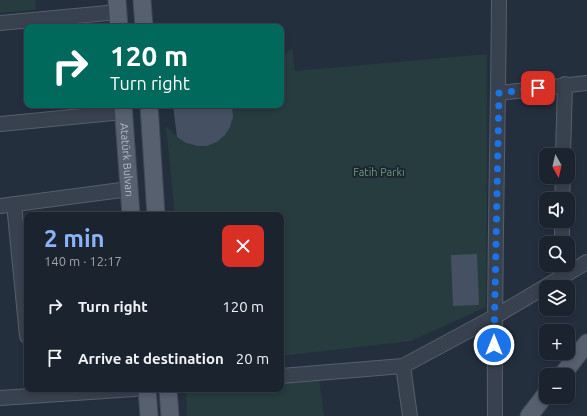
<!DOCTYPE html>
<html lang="en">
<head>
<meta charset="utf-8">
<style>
  body { margin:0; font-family:Ubuntu,sans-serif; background:#242b36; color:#f1f3f6; height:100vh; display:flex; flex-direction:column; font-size:15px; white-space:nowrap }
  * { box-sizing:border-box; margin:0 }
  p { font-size:13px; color:#a0a4aa }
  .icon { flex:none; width:22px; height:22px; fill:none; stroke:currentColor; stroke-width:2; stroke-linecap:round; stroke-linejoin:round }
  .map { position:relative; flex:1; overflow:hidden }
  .details { position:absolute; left:24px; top:212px; width:260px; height:180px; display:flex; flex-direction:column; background:#1b232e; border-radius:8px; box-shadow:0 2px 6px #0003,0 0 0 1px #39404a }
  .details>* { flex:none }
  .guide { position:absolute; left:24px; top:24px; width:260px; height:84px; border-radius:8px; box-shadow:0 2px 6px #0003,0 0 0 1px #39404a; background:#00695c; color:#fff; overflow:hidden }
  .needle { width:26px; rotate:172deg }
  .tools { position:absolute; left:539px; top:148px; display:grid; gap:8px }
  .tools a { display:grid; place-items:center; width:36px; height:36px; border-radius:8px; background:#1b232e; box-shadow:0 2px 6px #0003,0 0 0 1px #39404a; font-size:20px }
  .pin { position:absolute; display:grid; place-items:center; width:34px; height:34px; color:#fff; margin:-17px; border-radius:8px; box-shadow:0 2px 6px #0006 }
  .me { position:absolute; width:44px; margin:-22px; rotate:0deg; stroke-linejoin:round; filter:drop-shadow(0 0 3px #0008) }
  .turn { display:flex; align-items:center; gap:14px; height:84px; padding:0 20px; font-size:18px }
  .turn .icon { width:52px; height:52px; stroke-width:2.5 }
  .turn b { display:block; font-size:28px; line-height:34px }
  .round { display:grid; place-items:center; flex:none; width:42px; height:42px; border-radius:8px; background:#242b36 }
  .summary { display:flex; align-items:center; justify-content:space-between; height:68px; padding:0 20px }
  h1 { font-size:24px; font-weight:700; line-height:30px; color:#8ab4f8 }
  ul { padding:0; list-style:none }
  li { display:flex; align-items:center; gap:12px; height:52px; padding:0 20px }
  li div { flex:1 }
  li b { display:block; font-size:15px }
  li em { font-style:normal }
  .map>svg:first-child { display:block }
</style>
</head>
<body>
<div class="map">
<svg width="587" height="416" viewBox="0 0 587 416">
  <rect width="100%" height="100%" fill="#242f3e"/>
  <!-- green -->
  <g fill="#263c3f">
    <polygon points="0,0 35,0 36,10 0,13"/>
    <path d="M292 48 295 71 487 54 486 307 411 341 281 356V215H175L166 126C172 132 178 138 185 142 211 157 237 132 232 105H281V58Z"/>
    <polygon points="318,371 324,416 187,416 186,389 281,389 281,376"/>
  </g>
  <!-- building -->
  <g fill="#455162">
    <polygon points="173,105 232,105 233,117 230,127 225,135 217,142 207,146 197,146 186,143 177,137"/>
    <polygon points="477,254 479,305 453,306 451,255"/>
  </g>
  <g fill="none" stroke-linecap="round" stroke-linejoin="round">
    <!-- minor casing -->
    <g stroke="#565f6c" stroke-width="16">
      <g id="minor">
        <polyline points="0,23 118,12"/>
        <polyline points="499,93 587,83"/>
        <polyline points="0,124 123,112"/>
        <polyline points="563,155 565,84"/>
        <polyline points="562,199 563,177"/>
        <polyline points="14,204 27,336"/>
        <polyline points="0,206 129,189"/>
        <polyline points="562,243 562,221"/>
        <polyline points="403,366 410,416"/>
        <polyline points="281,376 403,366 494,317 587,262"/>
        <polyline points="0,398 135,389"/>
        <path d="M495 416C494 277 498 139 499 0"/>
      </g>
    </g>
    <!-- major casing -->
    <g stroke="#414a57" stroke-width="19">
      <g id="major">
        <polyline points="117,0 119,27"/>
        <polyline points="142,0 144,27"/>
        <path id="s1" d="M123 105 131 215"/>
        <polyline points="149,105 156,215"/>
        <polyline points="562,375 587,343"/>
        <polyline points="147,389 149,416"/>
        <polyline points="168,389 170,416"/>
        <polyline points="529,416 546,394"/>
      </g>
    </g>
    <!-- minor -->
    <use href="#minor" stroke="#38414e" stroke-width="14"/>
    <!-- major -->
    <use href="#major" stroke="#56606e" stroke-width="17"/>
  </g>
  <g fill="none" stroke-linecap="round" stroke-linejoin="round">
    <!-- route -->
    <polyline stroke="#1a73e8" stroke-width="7" stroke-dasharray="0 12.6" points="494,345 499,93 538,88"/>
  </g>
  <g text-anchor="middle" stroke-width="4" stroke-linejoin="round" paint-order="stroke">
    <!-- street labels -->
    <g font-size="11" fill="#b4bcc9" stroke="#1d2633">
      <text dy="4" stroke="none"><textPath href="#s1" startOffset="55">Atatürk Bulvarı</textPath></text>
    </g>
    <!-- park labels -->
    <g font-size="11" fill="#6b9a76" stroke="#1d2633">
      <text x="379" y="176">Fatih Parkı</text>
    </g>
  </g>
</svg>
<div class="tools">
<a><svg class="needle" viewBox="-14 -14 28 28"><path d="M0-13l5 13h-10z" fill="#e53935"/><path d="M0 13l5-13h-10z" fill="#a0a4aa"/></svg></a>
<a><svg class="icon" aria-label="sound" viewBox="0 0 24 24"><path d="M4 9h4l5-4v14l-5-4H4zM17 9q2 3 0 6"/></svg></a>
<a><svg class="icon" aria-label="search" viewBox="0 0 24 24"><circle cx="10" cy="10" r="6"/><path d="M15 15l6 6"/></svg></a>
<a><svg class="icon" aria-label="layers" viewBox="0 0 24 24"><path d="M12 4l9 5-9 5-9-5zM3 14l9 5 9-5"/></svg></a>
<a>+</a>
<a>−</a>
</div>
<div class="pin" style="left:538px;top:88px;background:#d93025"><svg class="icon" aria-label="arrive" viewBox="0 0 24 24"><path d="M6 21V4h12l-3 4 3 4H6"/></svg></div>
<svg class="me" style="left:494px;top:345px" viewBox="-20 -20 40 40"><circle r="17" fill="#1a73e8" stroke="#fff" stroke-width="3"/><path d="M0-11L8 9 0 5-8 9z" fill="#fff"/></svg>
<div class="guide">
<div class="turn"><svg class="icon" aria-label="right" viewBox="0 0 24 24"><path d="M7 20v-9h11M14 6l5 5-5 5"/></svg><div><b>120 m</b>Turn right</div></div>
</div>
<section class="details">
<div class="summary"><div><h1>2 min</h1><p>140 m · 12:17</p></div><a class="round" style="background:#d93025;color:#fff"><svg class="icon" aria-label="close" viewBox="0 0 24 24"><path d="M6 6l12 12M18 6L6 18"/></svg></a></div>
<ul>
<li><svg class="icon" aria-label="right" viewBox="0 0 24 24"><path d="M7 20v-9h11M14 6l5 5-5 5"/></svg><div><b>Turn right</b></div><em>120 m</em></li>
<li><svg class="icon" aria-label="arrive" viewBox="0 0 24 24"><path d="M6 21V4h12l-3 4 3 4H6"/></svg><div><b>Arrive at destination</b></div><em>20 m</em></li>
</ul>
</section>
</div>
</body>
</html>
